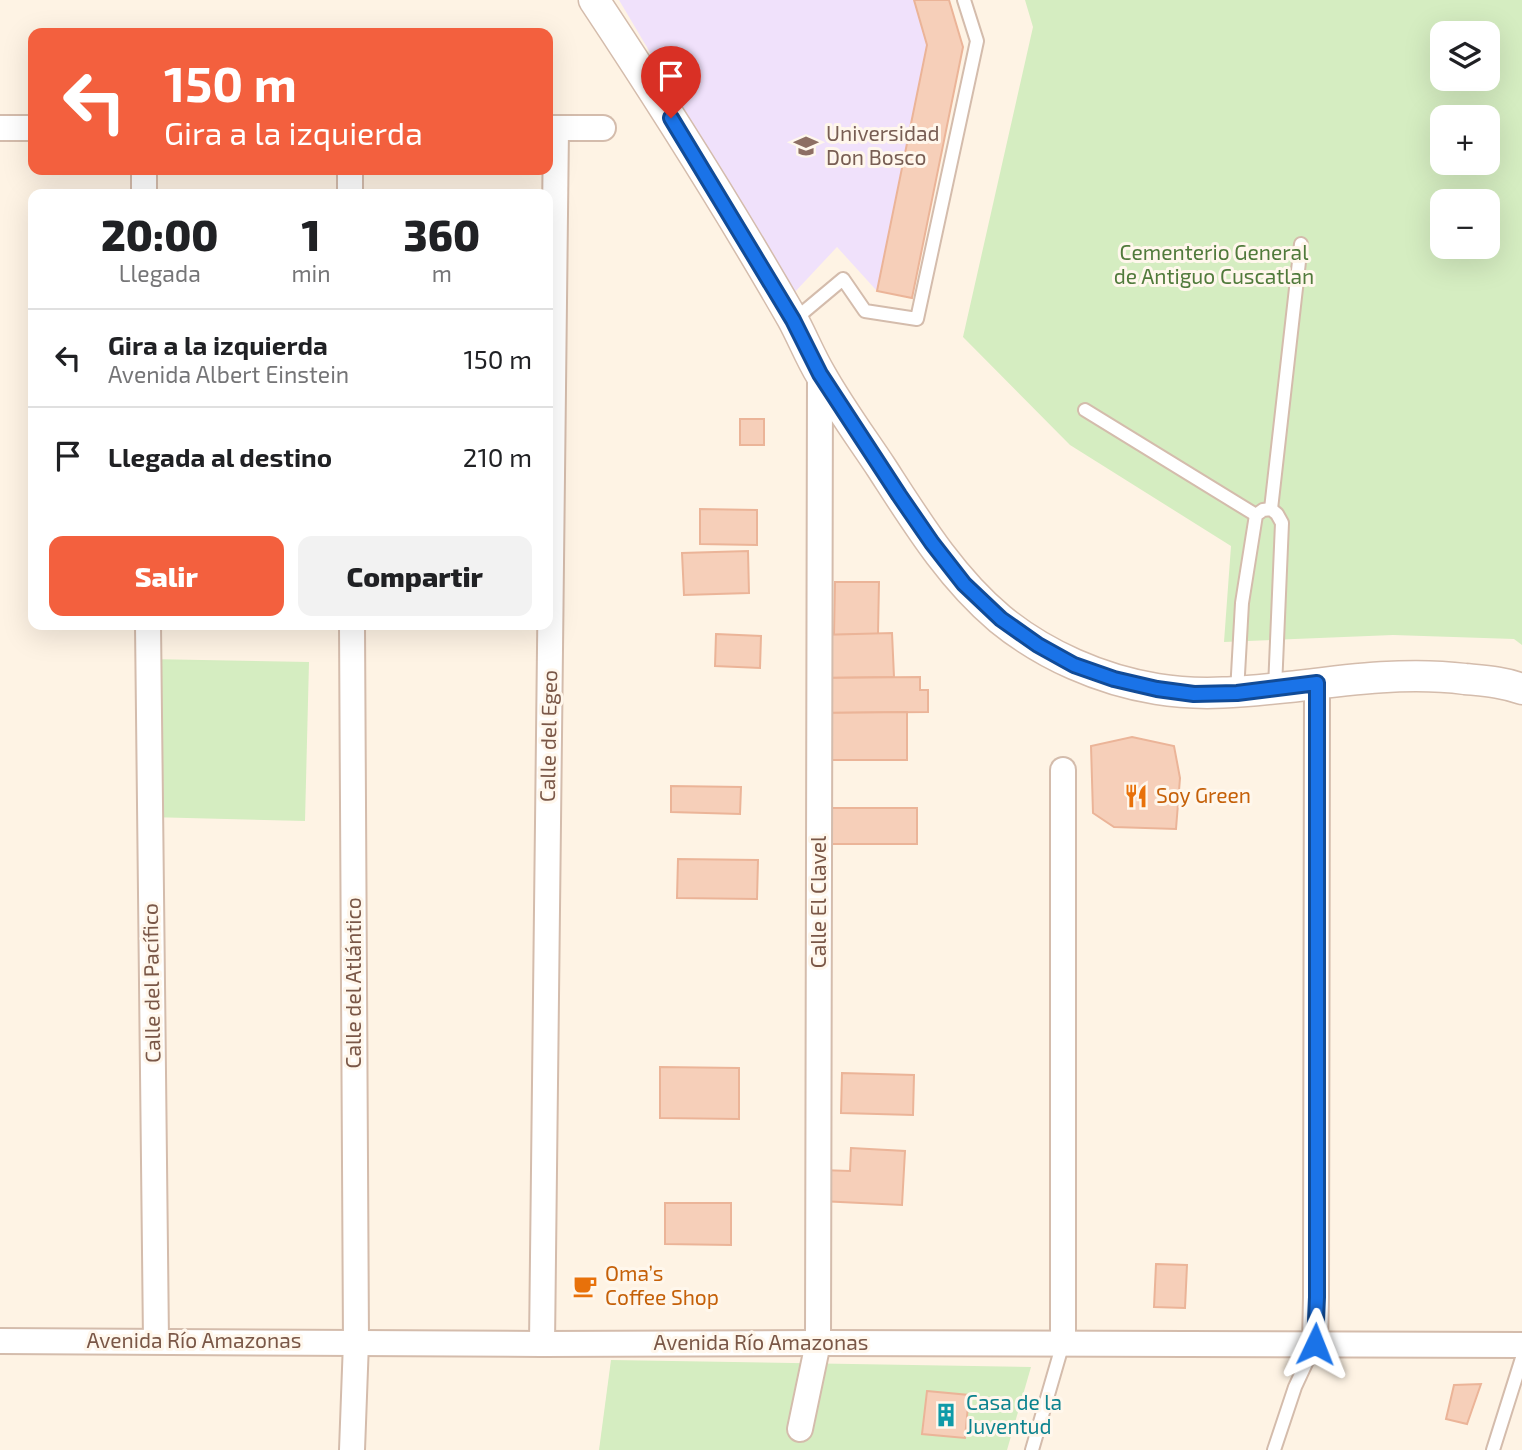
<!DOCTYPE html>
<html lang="es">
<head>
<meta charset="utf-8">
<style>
  body { margin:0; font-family:"Exo 2",sans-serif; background:#f2f2f2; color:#202124; height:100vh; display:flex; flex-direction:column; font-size:26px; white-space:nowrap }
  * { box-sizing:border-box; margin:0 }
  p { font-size:23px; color:#757577 }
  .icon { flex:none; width:38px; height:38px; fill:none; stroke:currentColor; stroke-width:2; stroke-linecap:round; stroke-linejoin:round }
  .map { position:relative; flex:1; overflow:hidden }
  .panel { position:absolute; left:28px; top:189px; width:525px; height:441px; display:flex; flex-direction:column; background:#fff; border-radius:14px; box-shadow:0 7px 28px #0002 }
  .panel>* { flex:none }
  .banner { position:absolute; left:28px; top:28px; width:525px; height:147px; border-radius:14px; box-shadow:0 7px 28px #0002; background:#f3603e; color:#fff; overflow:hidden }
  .tools { position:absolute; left:1430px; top:21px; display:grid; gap:14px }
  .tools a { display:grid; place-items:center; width:70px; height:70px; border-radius:14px; background:#fff; box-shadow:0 7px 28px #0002; font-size:35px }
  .pin { position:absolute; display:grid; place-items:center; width:60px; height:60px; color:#fff; margin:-72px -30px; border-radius:50% 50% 50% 0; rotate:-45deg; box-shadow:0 0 7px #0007 }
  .pin .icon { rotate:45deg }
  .me { position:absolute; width:77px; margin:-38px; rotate:2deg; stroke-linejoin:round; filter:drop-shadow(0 0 5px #0008) }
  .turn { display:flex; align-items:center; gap:24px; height:147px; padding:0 21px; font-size:32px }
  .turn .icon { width:91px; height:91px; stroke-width:2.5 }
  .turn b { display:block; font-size:49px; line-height:60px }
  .eta { display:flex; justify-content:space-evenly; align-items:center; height:119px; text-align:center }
  .eta b { font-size:42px; font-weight:800; line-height:49px }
  .cta { display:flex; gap:14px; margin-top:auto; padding:14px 21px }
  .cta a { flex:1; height:80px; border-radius:14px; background:#f3603e; color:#fff; font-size:28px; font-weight:800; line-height:80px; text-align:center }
  .cta a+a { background:#f2f2f2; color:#202124 }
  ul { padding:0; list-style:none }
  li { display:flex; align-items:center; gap:21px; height:98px; padding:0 21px; border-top:2px solid #e0e0e0 }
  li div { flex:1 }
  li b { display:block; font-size:26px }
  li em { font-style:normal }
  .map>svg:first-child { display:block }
</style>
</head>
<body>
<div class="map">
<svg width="1522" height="1450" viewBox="0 0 1522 1450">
  <rect width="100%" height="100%" fill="#fef3e4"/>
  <!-- education -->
  <polygon fill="#f0e1fb" points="619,0 914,0 927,45 877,291 837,247 793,294"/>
  <!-- green -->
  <g fill="#d5edc1" fill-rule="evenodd">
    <path d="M1025 0H1522V645L1514 639 1393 635 1224 642 1231 546 1070 445 963 337 1033 27ZM1442 33H1488V79H1442ZM1442 117H1488V163H1442ZM1442 201H1488V247H1442Z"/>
    <polygon points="148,659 309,662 305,821 148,817"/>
    <polygon points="611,1360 1031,1367 1007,1450 599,1450"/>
  </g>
  <!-- building -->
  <g fill="#f6cfb9" stroke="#ebb498" stroke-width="2">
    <polygon points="914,0 949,0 963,47 912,298 877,291 927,45"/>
    <rect x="740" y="419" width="24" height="26"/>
    <polygon points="700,509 757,510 757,545 700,544"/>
    <polygon points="748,551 749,593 684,595 682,553"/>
    <polygon points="835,582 879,582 878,634 834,635"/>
    <polygon points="892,633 894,677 819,678 819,635"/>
    <polygon points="716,634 761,636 760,668 715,666"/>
    <polygon points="920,677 920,690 928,690 928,712 819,713 819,678"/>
    <polygon points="907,712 907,760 819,760 819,713"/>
    <polygon points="1132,737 1174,746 1180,778 1176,829 1114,827 1093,813 1091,746"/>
    <polygon points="671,786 741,787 740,814 671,812"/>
    <rect x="820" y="808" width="97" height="36"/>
    <polygon points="678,859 758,860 757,899 677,898"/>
    <polygon points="660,1067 739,1068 739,1119 660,1118"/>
    <polygon points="842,1073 914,1075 913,1115 841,1113"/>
    <polygon points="851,1148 905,1151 902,1205 820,1201 821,1170 850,1171"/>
    <polygon points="665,1203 731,1203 731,1245 665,1244"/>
    <polygon points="1156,1264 1187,1265 1185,1308 1154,1307"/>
    <polygon points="1481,1384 1467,1424 1446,1419 1454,1385"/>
    <polygon points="927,1391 969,1395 965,1438 922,1434"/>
  </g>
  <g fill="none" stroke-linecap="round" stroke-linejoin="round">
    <!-- service casing -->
    <g stroke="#d4bcac" stroke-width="16">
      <g id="service">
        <polyline points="794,320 843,279 865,311 917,319 977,41 964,0"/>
        <polyline points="1085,410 1256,515"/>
        <polyline points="1271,509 1301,244"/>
        <polyline points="1237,692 1242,603 1256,515 1263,510 1271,509 1277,514 1282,523 1275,688"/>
        <polyline points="1032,1450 1063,1343"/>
        <polyline points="1274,1450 1295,1387 1315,1344"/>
        <polyline points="1493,1450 1522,1358"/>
      </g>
    </g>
    <!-- minor casing -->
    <g stroke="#d4bcac" stroke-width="28">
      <g id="minor">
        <polyline points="0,128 33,128"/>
        <polyline points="548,128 603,128"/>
        <polyline points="144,170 144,194"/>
        <polyline points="350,170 350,194"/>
        <polyline points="148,625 156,1341"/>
        <polyline points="0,1341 542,1344 818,1343 1522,1345"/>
        <polyline points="1063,1343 1063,770"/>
        <polyline points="542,1344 556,128"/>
        <polyline points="1315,1344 1316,1297 1317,683"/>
        <polyline points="800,1429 818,1343 820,374"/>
        <polyline points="352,1450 356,1342 352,625"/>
      </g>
    </g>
    <!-- tertiary casing -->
    <g stroke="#d4bcac" stroke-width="33">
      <path id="tertiary" d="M594 0C663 104 730 210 792 318 802 336 810 357 821 375 839 407 861 437 881 467 916 521 950 577 1000 619 1044 655 1101 680 1157 689 1204 697 1251 691 1298 686 1353 679 1410 672 1465 679 1485 681 1503 682 1522 689"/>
    </g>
    <!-- service -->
    <use href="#service" stroke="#fff" stroke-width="12"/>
    <!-- minor -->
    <use href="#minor" stroke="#fff" stroke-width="24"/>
    <!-- tertiary -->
    <use href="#tertiary" stroke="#fff" stroke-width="30"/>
  </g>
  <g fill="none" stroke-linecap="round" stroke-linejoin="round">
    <!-- route casing -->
    <g stroke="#114b97" stroke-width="18">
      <polyline id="route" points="671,118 793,320 820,374 899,495 932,543 964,584 1001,619 1038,645 1074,665 1114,679 1157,689 1194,694 1237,693 1317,683 1317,1297 1315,1344"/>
    </g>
    <!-- route -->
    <use href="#route" stroke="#1a73e8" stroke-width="12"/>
  </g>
  <!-- icons -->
  <defs>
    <g id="university-bare" transform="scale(1.89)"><path d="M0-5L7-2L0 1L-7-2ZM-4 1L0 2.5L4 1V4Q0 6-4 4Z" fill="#8d6e63" stroke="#fff7ec" stroke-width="2.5" paint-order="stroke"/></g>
    <g id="restaurant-bare" transform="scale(1.89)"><path d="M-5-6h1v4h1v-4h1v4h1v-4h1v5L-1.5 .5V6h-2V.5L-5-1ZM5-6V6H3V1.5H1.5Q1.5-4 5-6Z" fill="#e8710a" stroke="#fff7ec" stroke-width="2.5" paint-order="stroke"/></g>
    <g id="cafe-bare" transform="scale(1.89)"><path d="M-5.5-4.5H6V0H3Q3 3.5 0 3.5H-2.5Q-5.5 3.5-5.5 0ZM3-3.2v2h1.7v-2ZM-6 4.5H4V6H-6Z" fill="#e8710a" stroke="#fff7ec" stroke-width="2.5" paint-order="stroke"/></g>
    <g id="building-bare" transform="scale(1.89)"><path d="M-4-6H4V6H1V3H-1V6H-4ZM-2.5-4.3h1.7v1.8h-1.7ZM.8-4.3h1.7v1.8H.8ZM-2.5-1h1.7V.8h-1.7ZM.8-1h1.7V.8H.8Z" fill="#0f9aa8" stroke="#fff7ec" stroke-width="2.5" paint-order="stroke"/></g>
  </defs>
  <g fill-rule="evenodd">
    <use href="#university-bare" x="806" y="146"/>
    <use href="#restaurant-bare" x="1136" y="796"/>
    <use href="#cafe-bare" x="585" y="1286"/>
    <use href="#building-bare" x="946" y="1415"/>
  </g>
  <g text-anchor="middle" stroke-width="6" stroke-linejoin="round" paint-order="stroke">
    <!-- education labels -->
    <g font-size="21" fill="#785e54" stroke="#fff7ec" text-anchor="start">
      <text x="826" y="141">Universidad<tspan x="826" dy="24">Don Bosco</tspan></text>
    </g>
    <!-- park labels -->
    <g font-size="21" fill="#507a3b" stroke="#fff7ec">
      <text x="1214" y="260">Cementerio General<tspan x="1214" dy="24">de Antiguo Cuscatlan</tspan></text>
    </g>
    <!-- street labels -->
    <g font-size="21" fill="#7a5747" stroke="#fff7ec">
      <text transform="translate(549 736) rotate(-89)" y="7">Calle del Egeo</text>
      <text transform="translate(819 902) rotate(-90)" y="7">Calle El Clavel</text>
      <text transform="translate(152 983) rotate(-91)" y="7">Calle del Pacífico</text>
      <text transform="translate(354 983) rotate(-90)" y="7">Calle del Atlántico</text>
      <text x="194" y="1348">Avenida Río Amazonas</text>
      <text x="761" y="1350">Avenida Río Amazonas</text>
    </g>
    <!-- food labels -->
    <g font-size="21" fill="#c56008" stroke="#fff7ec" text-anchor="start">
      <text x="1156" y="803">Soy Green</text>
      <text x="605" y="1281">Oma’s<tspan x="605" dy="24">Coffee Shop</tspan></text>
    </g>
    <!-- culture labels -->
    <g font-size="21" fill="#0d838f" stroke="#fff7ec" text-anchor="start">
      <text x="966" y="1410">Casa de la<tspan x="966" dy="24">Juventud</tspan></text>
    </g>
  </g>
</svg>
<div class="tools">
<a><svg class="icon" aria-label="layers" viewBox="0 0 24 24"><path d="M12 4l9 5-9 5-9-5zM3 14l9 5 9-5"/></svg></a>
<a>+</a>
<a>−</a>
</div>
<div class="pin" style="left:671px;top:118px;background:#d93025"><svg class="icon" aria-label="arrive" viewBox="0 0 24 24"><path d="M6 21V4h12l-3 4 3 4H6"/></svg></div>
<svg class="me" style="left:1315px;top:1344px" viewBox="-20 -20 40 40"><path d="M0-17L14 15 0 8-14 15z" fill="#1a73e8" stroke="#fff" stroke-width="4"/></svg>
<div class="banner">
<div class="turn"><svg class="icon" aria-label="left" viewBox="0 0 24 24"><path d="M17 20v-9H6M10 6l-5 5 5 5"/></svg><div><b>150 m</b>Gira a la izquierda</div></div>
</div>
<section class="panel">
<div class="eta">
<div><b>20:00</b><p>Llegada</p></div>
<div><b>1</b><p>min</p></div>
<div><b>360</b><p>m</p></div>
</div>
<ul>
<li><svg class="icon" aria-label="left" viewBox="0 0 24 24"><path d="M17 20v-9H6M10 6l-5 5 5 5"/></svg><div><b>Gira a la izquierda</b><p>Avenida Albert Einstein</p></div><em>150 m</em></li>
<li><svg class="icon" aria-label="arrive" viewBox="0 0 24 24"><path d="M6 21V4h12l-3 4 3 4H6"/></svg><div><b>Llegada al destino</b></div><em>210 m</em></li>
</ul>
<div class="cta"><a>Salir</a><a>Compartir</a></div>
</section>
</div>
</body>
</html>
